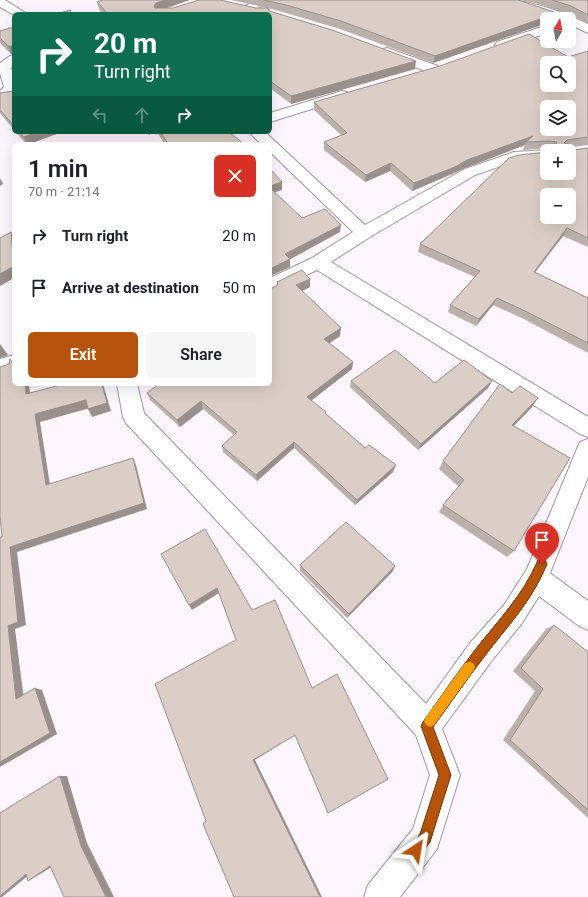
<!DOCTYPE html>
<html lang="en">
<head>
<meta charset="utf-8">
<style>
  body { margin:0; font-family:Roboto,sans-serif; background:#f6f6f6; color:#202124; height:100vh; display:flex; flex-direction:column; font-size:15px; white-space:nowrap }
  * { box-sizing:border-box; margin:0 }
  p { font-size:13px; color:#757577 }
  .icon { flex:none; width:22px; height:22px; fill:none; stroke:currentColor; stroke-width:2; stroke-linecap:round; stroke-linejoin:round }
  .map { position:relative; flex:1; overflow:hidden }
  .drawer { position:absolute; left:12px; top:142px; width:260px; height:244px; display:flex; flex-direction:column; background:#fff; border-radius:6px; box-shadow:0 4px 16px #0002 }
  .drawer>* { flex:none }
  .guide { position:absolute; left:12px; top:12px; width:260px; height:122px; border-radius:6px; box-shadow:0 4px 16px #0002; background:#0b6e4f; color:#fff; overflow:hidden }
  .needle { width:26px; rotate:10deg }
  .controls { position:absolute; left:540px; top:12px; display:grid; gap:8px }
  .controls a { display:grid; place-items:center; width:36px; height:36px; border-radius:6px; background:#fff; box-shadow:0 4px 16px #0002; font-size:20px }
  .pin { position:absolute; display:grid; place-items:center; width:34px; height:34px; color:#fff; margin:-41px -17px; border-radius:50% 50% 50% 0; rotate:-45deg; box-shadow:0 0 4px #0007 }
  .pin .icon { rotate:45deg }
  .me { position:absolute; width:44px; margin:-22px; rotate:33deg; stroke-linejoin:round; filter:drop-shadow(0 0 3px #0008) }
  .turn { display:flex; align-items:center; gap:14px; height:84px; padding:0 16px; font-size:18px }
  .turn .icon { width:52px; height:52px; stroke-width:2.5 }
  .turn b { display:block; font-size:28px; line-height:34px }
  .lanes { display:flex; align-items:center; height:38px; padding:0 16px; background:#0003; justify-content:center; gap:20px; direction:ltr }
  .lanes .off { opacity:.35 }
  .round { display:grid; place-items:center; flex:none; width:42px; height:42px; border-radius:6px; background:#f6f6f6 }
  .summary { display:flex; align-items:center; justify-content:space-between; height:68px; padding:0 16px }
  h1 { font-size:24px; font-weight:600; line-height:30px }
  .primary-button { display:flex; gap:8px; margin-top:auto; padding:8px 16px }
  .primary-button a { flex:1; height:46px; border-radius:6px; background:#b45309; color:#fff; font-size:16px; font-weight:600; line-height:46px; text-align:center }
  .primary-button a+a { background:#f6f6f6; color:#202124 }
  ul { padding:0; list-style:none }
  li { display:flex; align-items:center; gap:12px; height:52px; padding:0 16px }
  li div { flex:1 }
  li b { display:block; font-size:15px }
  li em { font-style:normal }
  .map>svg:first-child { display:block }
</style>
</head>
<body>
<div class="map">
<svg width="588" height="897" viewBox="0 0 588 897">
  <rect width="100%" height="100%" fill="#fef6ff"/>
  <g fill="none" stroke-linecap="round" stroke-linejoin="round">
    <!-- street casing -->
    <g stroke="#a097a1" stroke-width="2">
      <g id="street">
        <polygon points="0,0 5,0 27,14 14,15 0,7"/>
        <polygon points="258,0 273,0 271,2 253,10 245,10 243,8 245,6"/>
        <path d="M503 0C532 0 562 12 588 24V33L569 24V19H555L505 2Z"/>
        <polygon points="547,25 547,33 501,49 497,48 495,45 497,42"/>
        <polygon points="387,48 438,66 439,69 438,72 428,72 383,55 381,52 383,49"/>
        <polygon points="14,55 14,65 11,68 14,76 14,93 5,100 0,101 0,91 4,87 0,73 0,63 10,56"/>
        <polygon points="342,91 347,92 349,95 347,98 270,122 270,113"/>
        <polygon points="249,132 265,132 365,225 465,169 514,152 547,150 552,151 547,151 547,158 516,161 475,175 370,237 331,262 588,417 588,437 580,434 317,270 270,292 270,278 312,258 353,232 270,152 270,144 261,144"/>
        <polygon points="14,355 14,371 0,375 0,359"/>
        <polygon points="117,384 137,384 144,413 426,704 470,643 504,605 527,569 577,449 580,442 588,439 588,477 550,573 588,601 588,630 579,626 539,596 522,623 490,663 442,729 460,775 437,849 400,897 364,897 368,885 413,829 430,775 416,735 126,423 123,417"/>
      </g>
    </g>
    <!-- street -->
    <use href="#street" fill="#fff" fill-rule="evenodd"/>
  </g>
  <!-- wall -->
  <g fill="#bbb1aa">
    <polygon points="231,0 518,0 547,19 547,23 433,63 340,29 286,13 268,8 269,11 415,69 291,104 270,88 270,14 103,14 99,9 97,2 165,8 267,8"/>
    <polygon points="519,0 588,0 588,24 568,14 536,3"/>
    <polygon points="14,27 14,56 13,54 11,54 0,43 0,31"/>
    <polygon points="588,51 588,145 572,147 573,150 588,148 588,247 563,236 535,272 588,298 588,353 522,318 493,305 476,326 448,312 450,305 475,277 418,252 420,244 569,151 549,151 550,149 547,148 523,150 525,145 465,168 452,174 412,191 390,171 365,182 324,150 324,142 341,135 314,110 314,102 568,57"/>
    <polygon points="14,91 14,130 0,113 0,93"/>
    <polygon points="16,132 62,132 29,144 26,144"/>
    <polygon points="157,132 229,132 164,143"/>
    <polygon points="277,282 310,287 302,291 340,336 329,343 353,362 352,369 311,400 326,414 365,448 393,472 355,505 294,448 257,481 223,452 222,446 234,435 203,409 180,427 150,400 147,393 270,384"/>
    <polygon points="351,381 435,383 492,381 488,388 418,450 350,387"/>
    <polygon points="512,393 532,407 514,426 514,551 507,557 439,512 443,505 459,487 439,469 443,461"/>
    <polygon points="300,565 395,566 392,572 347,618 300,571"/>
    <polygon points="554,625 588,652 588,818 503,740 535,691 513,671 546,629"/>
  </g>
  <!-- shaded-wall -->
  <g fill="#99908b">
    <polygon points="166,0 190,0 158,11 155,13 154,6 156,3"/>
    <polygon points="557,13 555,19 547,19 547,23 433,63 435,56"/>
    <polygon points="8,46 12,46 12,51 13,54 11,54"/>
    <polygon points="416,61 415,69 291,104 291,96"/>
    <polygon points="37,132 62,132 29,144 27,144 24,137"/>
    <polygon points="148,132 153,132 149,135"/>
    <polygon points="533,136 526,142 525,145 465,168 452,174 412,191 414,183 467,160"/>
    <polygon points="391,163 390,171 365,182 366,175"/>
    <polygon points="0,178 3,184 0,186"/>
    <polygon points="282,182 282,190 270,194 270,186"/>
    <polygon points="341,225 340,232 289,260 290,259 290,267 270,276 270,269 285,254"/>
    <polygon points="567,228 563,236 530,279 534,272"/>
    <polygon points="11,232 14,238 14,278 0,286 0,274"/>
    <polygon points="310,279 310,287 296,294 296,285"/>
    <polygon points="497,298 493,305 476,326 479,319"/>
    <polygon points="341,328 340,336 324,347 324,339"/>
    <polygon points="0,344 8,355 0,358"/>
    <polygon points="353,362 352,369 307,404 307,397"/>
    <polygon points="492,381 488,388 418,450 421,444"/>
    <polygon points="25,384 29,384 31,402 26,394"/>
    <polygon points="102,384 103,384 111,411 92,417 88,409"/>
    <polygon points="538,398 532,407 506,434 512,425"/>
    <polygon points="86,400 90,408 40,422 51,491 46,485 35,414"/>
    <polygon points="201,401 203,409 180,427 177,420"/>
    <polygon points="294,442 294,448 257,481 256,475"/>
    <polygon points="133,458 136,465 147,509 17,552 26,625 15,629 24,700 16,699 8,626 10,547"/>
    <polygon points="396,465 393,472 355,505 357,500"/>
    <polygon points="395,566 392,572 347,618 349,614"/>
    <polygon points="217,588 219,593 192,610 189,605"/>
    <polygon points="35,688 42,690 57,734 0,767 0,762"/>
    <polygon points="295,735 255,760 322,897 320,897 253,760"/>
    <polygon points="60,776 67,776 87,843 114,897 106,897 81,846"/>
    <polygon points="58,863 37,876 28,881 50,866"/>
    <polygon points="35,870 2,897 0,897 0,896 26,874"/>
  </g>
  <!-- building -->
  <g fill="#dacec6" stroke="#99908b" fill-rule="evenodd">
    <polygon points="103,0 166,0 156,3 154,6 155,8 173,8 199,0 220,0 256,8 268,8 269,11 332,30 416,61 291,96 270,81 270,14 108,14 97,2"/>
    <polygon points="263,0 518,0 557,13 435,56 341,21 286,5"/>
    <polygon points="552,0 588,0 588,15 571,6"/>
    <polygon points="70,10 72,14 56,14"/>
    <polygon points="14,27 14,53 12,51 12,46 8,46 0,38 0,31"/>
    <path d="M529 34 568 57 588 51V137L567 140 564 143 571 145 573 150 588 148V238L567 228 534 272 588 298V343L525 311 497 298 479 319 450 305 480 271 420 244 509 158 519 155 547 152V173H569V151H551L552 145 556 144 557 142 550 141 526 142 533 136 467 160 455 167 414 183 391 163 366 175 324 142 347 133 314 102 440 66ZM547 63H569V85H547ZM547 107H569V129H547ZM547 195H569V217H547Z"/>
    <polygon points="14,91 14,126 0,110 0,93"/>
    <polygon points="19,132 37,132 24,137"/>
    <polygon points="160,132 229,132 244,144 162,144 167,142"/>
    <polygon points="270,169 282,182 270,186"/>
    <polygon points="270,188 302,218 325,209 341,225 285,254 290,259 270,269"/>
    <polygon points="11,232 14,266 0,274 0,238"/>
    <polygon points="302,270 310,279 296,285 341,328 324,339 353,362 307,397 326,412 325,413 365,448 369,445 396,465 357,500 294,442 256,475 222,446 237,432 201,401 177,420 147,393 159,384 270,384 270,289 278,285 277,282"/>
    <polygon points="395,350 435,383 464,360 492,381 421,444 351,381"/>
    <polygon points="10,359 14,365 14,384 25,384 26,394 64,384 102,384 107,403 88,409 86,400 35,414 46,485 133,458 144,503 10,547 18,622 8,626 16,699 35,688 50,733 0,762 0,537 2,537 0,516 0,367 9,364"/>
    <polygon points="500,384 512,393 520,386 538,398 512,425 570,458 514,551 443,505 464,480 443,461"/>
    <polygon points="346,522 395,566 349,614 300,565"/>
    <polygon points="205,529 252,610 275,600 312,688 337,674 388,779 328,813 295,735 253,760 320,897 234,897 203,824 206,821 155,684 236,640 217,588 189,605 161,554"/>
    <polygon points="554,625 588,652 588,810 510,740 543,689 521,668"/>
    <polygon points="60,776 81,846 106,897 64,897 50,866 28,881 26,874 0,896 0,813"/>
  </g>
  <!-- route -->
  <path fill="#b45309" stroke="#753606" d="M542 559 545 560 547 564C531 603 508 625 484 657 466 680 450 704 433 727L451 775 430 842 421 854 416 856 412 854 410 850 420 834 439 775 421 726 423 722C440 698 457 673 475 650 499 619 522 597 538 560Z"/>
  <!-- slow -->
  <polygon fill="#f59e0b" points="469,662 473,663 475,667 473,671 434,725 430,727 426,725 424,721 426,717 465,663"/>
</svg>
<div class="controls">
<a><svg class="needle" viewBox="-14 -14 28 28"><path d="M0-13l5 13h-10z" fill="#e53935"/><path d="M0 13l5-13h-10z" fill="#757577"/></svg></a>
<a><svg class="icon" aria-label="search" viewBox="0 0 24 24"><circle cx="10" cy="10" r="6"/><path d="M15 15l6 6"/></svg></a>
<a><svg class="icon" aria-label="layers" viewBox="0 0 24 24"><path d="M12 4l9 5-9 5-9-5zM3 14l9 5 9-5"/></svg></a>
<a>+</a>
<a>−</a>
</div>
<div class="pin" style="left:542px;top:564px;background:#d93025"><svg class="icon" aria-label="arrive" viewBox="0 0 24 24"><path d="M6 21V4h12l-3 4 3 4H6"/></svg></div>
<svg class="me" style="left:416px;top:850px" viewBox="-20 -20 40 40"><path d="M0-17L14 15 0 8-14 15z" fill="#b45309" stroke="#fff" stroke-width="4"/></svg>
<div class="guide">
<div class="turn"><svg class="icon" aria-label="right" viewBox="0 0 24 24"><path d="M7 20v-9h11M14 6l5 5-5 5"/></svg><div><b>20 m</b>Turn right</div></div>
<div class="lanes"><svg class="icon off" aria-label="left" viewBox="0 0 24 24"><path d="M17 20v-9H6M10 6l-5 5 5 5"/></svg><svg class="icon off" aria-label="ahead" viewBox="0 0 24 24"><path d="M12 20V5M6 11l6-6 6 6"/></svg><svg class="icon" aria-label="right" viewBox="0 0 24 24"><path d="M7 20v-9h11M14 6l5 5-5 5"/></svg></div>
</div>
<section class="drawer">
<div class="summary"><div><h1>1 min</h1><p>70 m · 21:14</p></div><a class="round" style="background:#d93025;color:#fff"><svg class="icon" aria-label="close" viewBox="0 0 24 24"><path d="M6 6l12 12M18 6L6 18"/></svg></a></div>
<ul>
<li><svg class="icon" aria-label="right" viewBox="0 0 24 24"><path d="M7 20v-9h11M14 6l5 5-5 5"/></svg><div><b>Turn right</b></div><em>20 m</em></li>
<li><svg class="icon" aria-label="arrive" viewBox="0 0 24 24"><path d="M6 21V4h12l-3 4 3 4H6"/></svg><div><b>Arrive at destination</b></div><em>50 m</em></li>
</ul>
<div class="primary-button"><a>Exit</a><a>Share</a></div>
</section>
</div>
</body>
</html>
